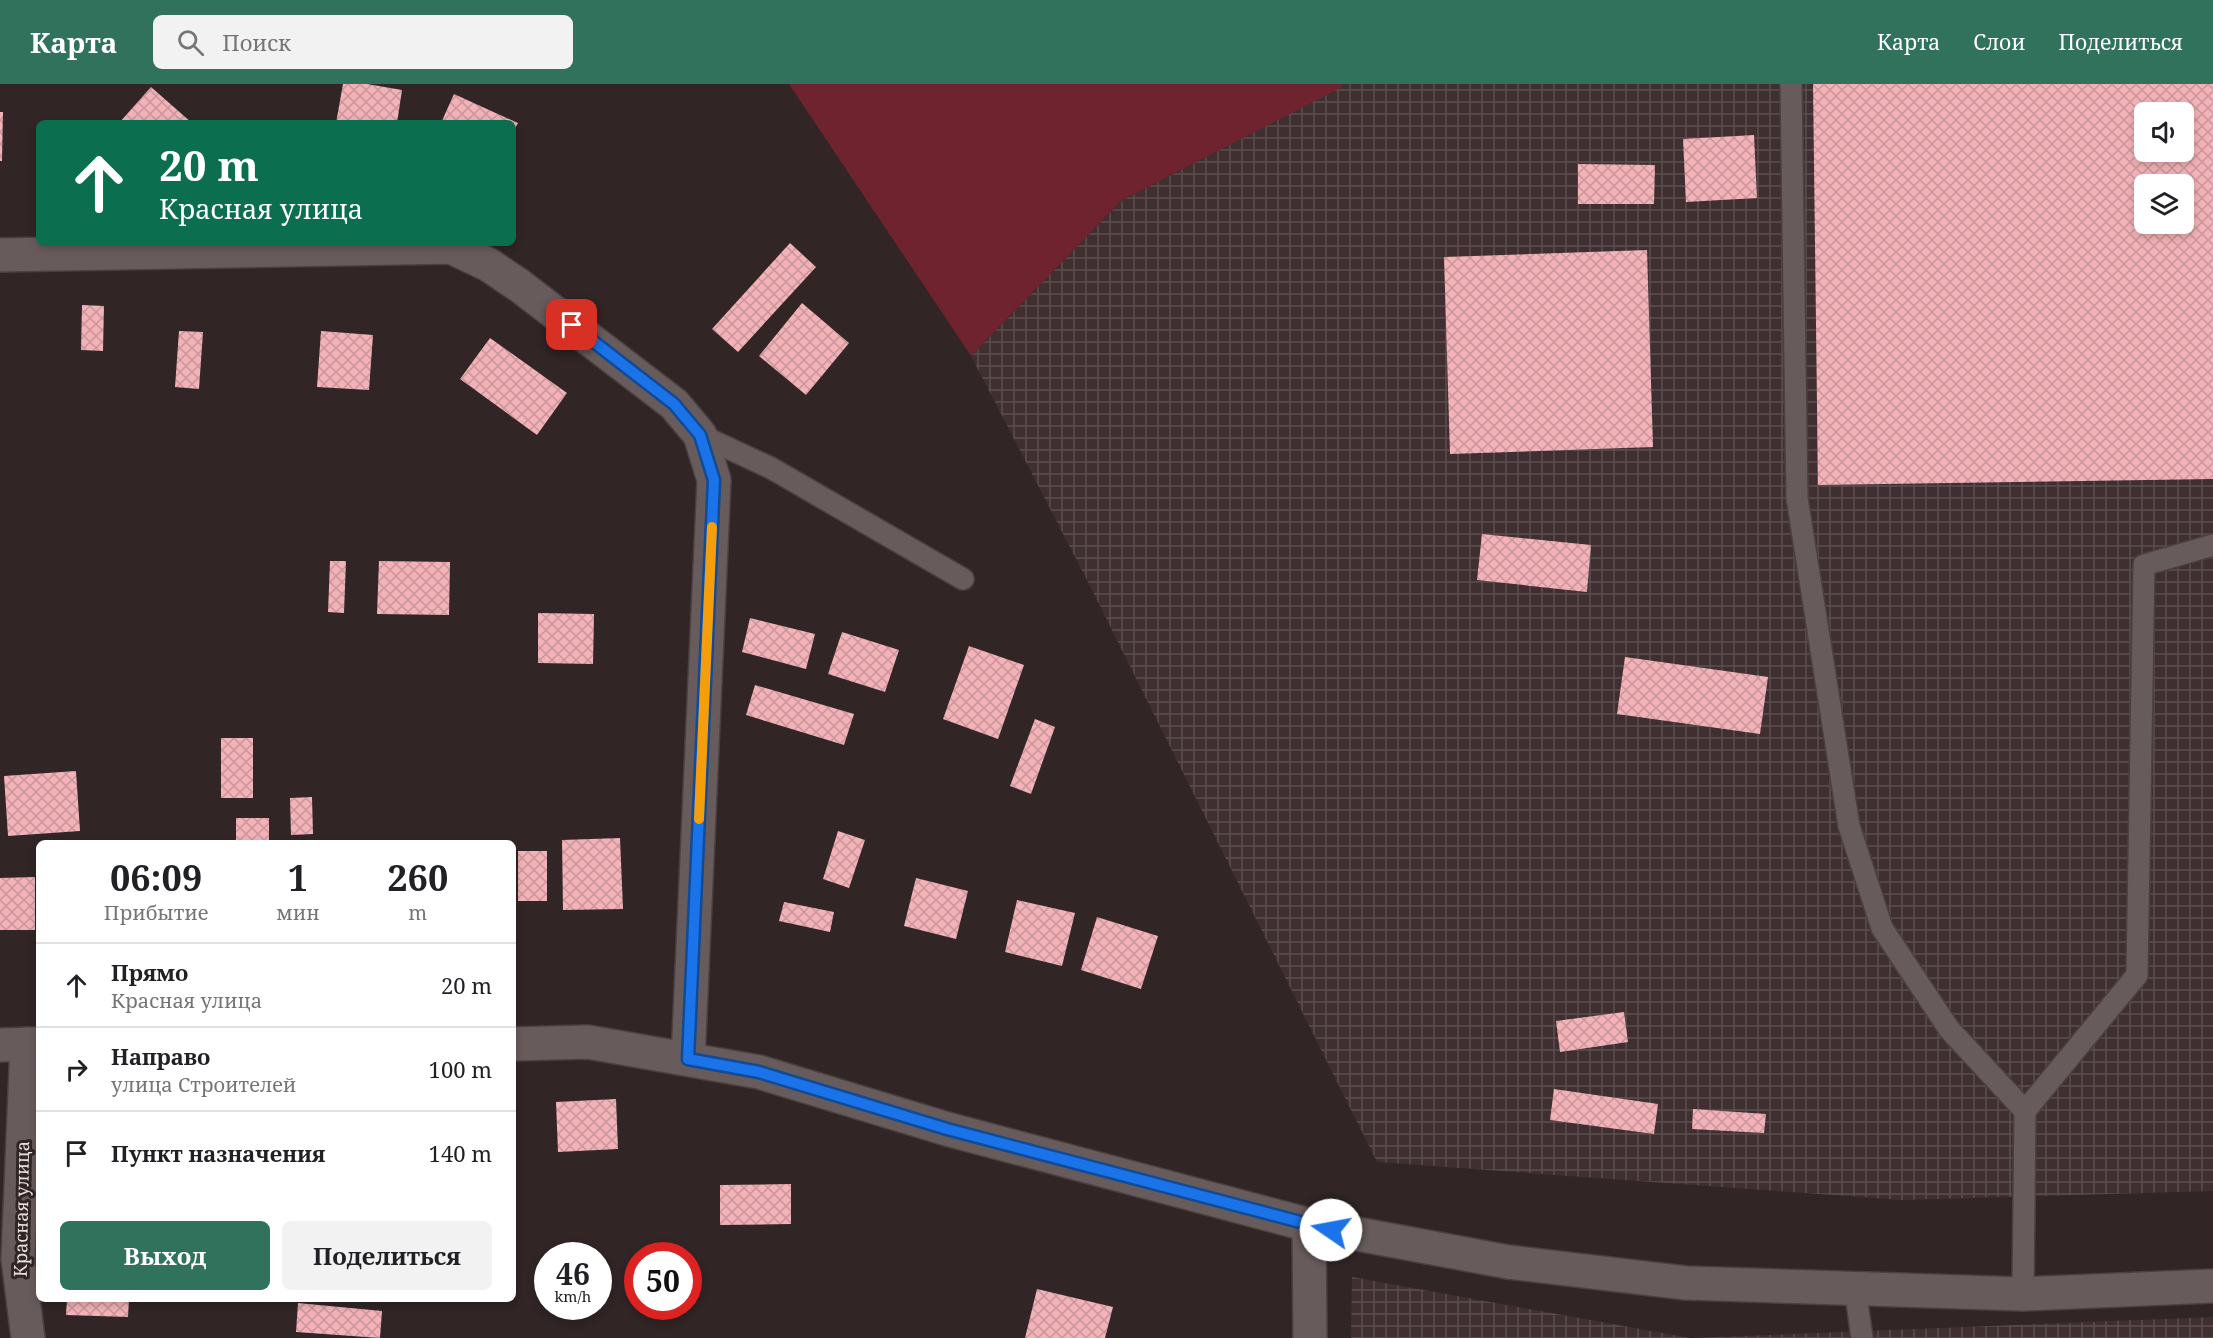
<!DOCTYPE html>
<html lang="ru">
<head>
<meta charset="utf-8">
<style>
  body { margin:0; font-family:"Noto Serif",serif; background:#f2f2f2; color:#202124; height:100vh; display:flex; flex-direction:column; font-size:22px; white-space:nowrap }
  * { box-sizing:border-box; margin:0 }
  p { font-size:20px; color:#757577 }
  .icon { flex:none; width:33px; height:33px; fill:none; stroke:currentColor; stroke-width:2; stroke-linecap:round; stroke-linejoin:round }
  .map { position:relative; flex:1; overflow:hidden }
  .drawer { position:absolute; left:36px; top:756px; width:480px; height:462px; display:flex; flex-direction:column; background:#fff; border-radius:9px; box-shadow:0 3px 9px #0003 }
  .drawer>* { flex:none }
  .banner { position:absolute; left:36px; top:36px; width:480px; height:126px; border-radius:9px; box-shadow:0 3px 9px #0003; background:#0b6e4f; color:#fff; overflow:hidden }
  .buttons { position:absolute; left:2134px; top:18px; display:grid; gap:12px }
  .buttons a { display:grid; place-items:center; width:60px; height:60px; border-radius:9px; background:#fff; box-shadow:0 3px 9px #0003; font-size:30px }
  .speed { position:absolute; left:534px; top:1158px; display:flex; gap:12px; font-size:30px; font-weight:700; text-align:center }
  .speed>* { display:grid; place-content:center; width:78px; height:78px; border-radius:50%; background:#fff; box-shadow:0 3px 9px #0003; line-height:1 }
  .speed small { font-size:15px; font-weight:400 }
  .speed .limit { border:9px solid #d22; background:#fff; color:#111 }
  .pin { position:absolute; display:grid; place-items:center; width:51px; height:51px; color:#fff; margin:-26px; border-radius:12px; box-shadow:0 3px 9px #0006 }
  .me { position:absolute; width:66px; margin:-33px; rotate:282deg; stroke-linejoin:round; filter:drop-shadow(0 0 4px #0008) }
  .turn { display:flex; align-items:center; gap:21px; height:126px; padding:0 24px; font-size:27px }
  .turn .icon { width:78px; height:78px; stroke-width:2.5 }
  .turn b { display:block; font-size:42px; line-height:51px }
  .eta { display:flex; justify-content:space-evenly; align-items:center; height:102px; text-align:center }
  .eta b { font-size:36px; font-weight:700; line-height:42px }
  .action { display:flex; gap:12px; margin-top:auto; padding:12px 24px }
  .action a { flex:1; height:69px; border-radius:9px; background:#30725b; color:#fff; font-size:24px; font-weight:700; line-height:69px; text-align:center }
  .action a+a { background:#f2f2f2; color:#202124 }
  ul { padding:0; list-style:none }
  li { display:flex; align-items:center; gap:18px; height:84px; padding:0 24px; border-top:2px solid #e0e0e0 }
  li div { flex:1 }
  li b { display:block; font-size:22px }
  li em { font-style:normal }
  header { display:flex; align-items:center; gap:36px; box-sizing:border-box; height:84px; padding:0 30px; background:#30725b; color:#fff }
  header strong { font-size:28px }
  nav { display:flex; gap:33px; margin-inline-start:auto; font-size:21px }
  .search { width:420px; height:54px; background:#f2f2f2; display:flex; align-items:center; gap:15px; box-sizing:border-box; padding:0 21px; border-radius:9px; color:#757577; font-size:22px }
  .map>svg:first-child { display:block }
</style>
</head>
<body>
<header>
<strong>Карта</strong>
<div class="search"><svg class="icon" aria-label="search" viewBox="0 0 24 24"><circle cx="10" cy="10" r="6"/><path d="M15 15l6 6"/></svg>Поиск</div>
<nav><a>Карта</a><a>Слои</a><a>Поделиться</a></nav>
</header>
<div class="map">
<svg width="2213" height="1254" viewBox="0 0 2213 1254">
  <defs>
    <pattern id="industrial-grid" width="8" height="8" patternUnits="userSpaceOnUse" patternTransform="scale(1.5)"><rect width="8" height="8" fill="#402f30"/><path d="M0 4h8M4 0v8" fill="none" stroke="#5c4d4e"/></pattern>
    <pattern id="building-cross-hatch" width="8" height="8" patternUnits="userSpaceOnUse" patternTransform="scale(1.5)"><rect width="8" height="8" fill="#f3b2b7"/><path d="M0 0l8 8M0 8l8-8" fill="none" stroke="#c8969a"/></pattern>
  </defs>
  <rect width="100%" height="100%" fill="#312526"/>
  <!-- industrial -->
  <g fill="url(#industrial-grid)" fill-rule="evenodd">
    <path d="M1342 0H2213V1107L1901 1116 1377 1078 1088 498 971 272 1121 117 1341 3ZM2145 28H2184V68H2145ZM2145 100H2184V140H2145Z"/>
    <polygon points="1352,1193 1690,1254 2213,1233 2213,1254 1351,1254"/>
  </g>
  <!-- green -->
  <polygon fill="#6e232f" points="789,0 1342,0 1342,3 1121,117 971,272"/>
  <!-- building -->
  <g fill="url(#building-cross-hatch)" fill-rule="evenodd">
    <polygon points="343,0 367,0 402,6 397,39 336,39"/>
    <path d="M1813 0H2213V395L1818 401ZM2145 28H2184V68H2145ZM2145 100H2184V140H2145Z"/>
    <polygon points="151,3 192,39 119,39"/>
    <polygon points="454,10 518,39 513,48 513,39 441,39"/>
    <polygon points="0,28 3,28 2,77 0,77"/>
    <polygon points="1754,51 1757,114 1686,118 1683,55"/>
    <polygon points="1578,80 1655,81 1654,120 1578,120"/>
    <polygon points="790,159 816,183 738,268 712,245"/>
    <polygon points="1647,166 1653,363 1450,370 1444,173"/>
    <polygon points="802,219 849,259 806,311 759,272"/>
    <polygon points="82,221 104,222 103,267 81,266"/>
    <polygon points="179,247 203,248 199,305 175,303"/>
    <polygon points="321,247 373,251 369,306 317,303"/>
    <polygon points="490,254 567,309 537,351 460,295"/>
    <polygon points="1482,450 1591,461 1587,508 1477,496"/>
    <polygon points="330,477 346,477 344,529 328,528"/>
    <polygon points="379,477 450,478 449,531 377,530"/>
    <polygon points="538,529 594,530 593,580 538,579"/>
    <polygon points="750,534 815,550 806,585 742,568"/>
    <polygon points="842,548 899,566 885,608 828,590"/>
    <polygon points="969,562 1024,581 998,655 943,635"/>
    <polygon points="1625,573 1768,593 1760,650 1617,630"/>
    <polygon points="755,601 854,630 844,661 746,631"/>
    <polygon points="1035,635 1055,643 1031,710 1010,702"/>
    <rect x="221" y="654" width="32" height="60"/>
    <polygon points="76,687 80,747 8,752 4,692"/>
    <polygon points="312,713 313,750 291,751 290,714"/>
    <rect x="236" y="734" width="33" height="25"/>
    <polygon points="838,747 865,756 849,804 823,795"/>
    <polygon points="620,754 623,825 563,826 562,756"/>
    <rect x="518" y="767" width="29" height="50"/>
    <polygon points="35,793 35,846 0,846 0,794"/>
    <polygon points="916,794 968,807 956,855 904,842"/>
    <polygon points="1017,816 1075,829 1062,882 1005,868"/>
    <polygon points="784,818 834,828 830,848 779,837"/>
    <polygon points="1097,833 1158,852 1141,905 1081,886"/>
    <polygon points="1624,928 1628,958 1560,968 1556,937"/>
    <polygon points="1554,1005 1658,1020 1654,1050 1550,1036"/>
    <polygon points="616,1015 618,1065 558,1068 556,1018"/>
    <polygon points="1693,1025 1766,1030 1764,1049 1692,1045"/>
    <polygon points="791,1100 791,1140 720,1141 720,1101"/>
    <polygon points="1037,1205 1113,1223 1105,1254 1025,1254"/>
    <polygon points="67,1215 129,1215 128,1233 66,1231"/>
    <polygon points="298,1219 382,1227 380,1254 296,1248"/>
  </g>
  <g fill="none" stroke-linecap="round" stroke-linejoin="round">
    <!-- lane casing -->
    <g stroke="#4a4041" stroke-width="24">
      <g id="lane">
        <polyline points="1791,0 1797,414 1849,742 1882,844 1949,945 2025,1027 2023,1210"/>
        <polyline points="700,351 771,384 963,495"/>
        <polyline points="2025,1027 2137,891 2144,481 2213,461"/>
        <polyline points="1855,1204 1862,1254"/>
      </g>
    </g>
    <!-- street casing -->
    <g stroke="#4a4041" stroke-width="36">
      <g id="street">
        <polyline points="0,171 451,163 489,181 520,202 674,320 700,351 714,396 688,975"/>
        <polyline points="27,960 18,1175 28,1254"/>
        <polyline points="1309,1141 1310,1254"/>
      </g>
    </g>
    <!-- secondary casing -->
    <g stroke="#4a4041" stroke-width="36">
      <g id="secondary">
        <polyline points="513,960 588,958 759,988 947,1045 1309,1141 1508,1178 1686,1199 2023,1210 2213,1202"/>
        <polyline points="0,961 39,960"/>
      </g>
    </g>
    <!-- lane -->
    <use href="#lane" stroke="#685b5c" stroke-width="21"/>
    <!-- street -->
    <use href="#street" stroke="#685b5c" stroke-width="33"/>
    <!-- secondary -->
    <use href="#secondary" stroke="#685b5c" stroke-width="33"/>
  </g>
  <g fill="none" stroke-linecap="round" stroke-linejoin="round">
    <!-- route casing -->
    <g stroke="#114b97" stroke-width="15">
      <polyline id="route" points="572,241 674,320 700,351 714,396 688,975 759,988 947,1045 1331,1146"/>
    </g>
    <!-- route -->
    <use href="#route" stroke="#1a73e8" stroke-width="10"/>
    <!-- slow -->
    <polyline stroke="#f59e0b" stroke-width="10" points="699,735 712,443"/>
  </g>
  <g text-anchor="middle" stroke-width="6" stroke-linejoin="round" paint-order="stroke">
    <!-- street labels -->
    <g font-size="18" fill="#e8e0e0" stroke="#312526">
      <text transform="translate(22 1125) rotate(-89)" y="6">Красная улица</text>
    </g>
  </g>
</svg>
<div class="buttons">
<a><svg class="icon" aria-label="sound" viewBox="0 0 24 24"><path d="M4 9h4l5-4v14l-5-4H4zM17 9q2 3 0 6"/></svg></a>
<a><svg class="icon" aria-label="layers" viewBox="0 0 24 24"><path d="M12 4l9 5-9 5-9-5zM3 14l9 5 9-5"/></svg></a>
</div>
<div class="speed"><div>46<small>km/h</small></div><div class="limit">50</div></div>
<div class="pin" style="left:572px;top:241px;background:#d93025"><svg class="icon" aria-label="arrive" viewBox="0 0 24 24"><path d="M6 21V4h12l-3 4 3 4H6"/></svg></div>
<svg class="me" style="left:1331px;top:1146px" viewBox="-20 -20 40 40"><circle r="19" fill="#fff"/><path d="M0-13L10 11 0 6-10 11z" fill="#1a73e8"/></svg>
<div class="banner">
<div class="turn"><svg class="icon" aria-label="ahead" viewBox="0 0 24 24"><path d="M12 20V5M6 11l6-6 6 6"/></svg><div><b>20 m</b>Красная улица</div></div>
</div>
<section class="drawer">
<div class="eta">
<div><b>06:09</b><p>Прибытие</p></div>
<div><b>1</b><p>мин</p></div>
<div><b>260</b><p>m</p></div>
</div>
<ul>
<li><svg class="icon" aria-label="ahead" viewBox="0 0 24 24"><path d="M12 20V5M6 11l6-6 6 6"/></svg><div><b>Прямо</b><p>Красная улица</p></div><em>20 m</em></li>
<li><svg class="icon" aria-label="right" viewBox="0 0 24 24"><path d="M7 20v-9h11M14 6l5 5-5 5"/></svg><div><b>Направо</b><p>улица Строителей</p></div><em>100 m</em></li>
<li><svg class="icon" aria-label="arrive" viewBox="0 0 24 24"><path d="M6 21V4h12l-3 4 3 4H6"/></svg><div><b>Пункт назначения</b></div><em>140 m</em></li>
</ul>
<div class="action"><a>Выход</a><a>Поделиться</a></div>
</section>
</div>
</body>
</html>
